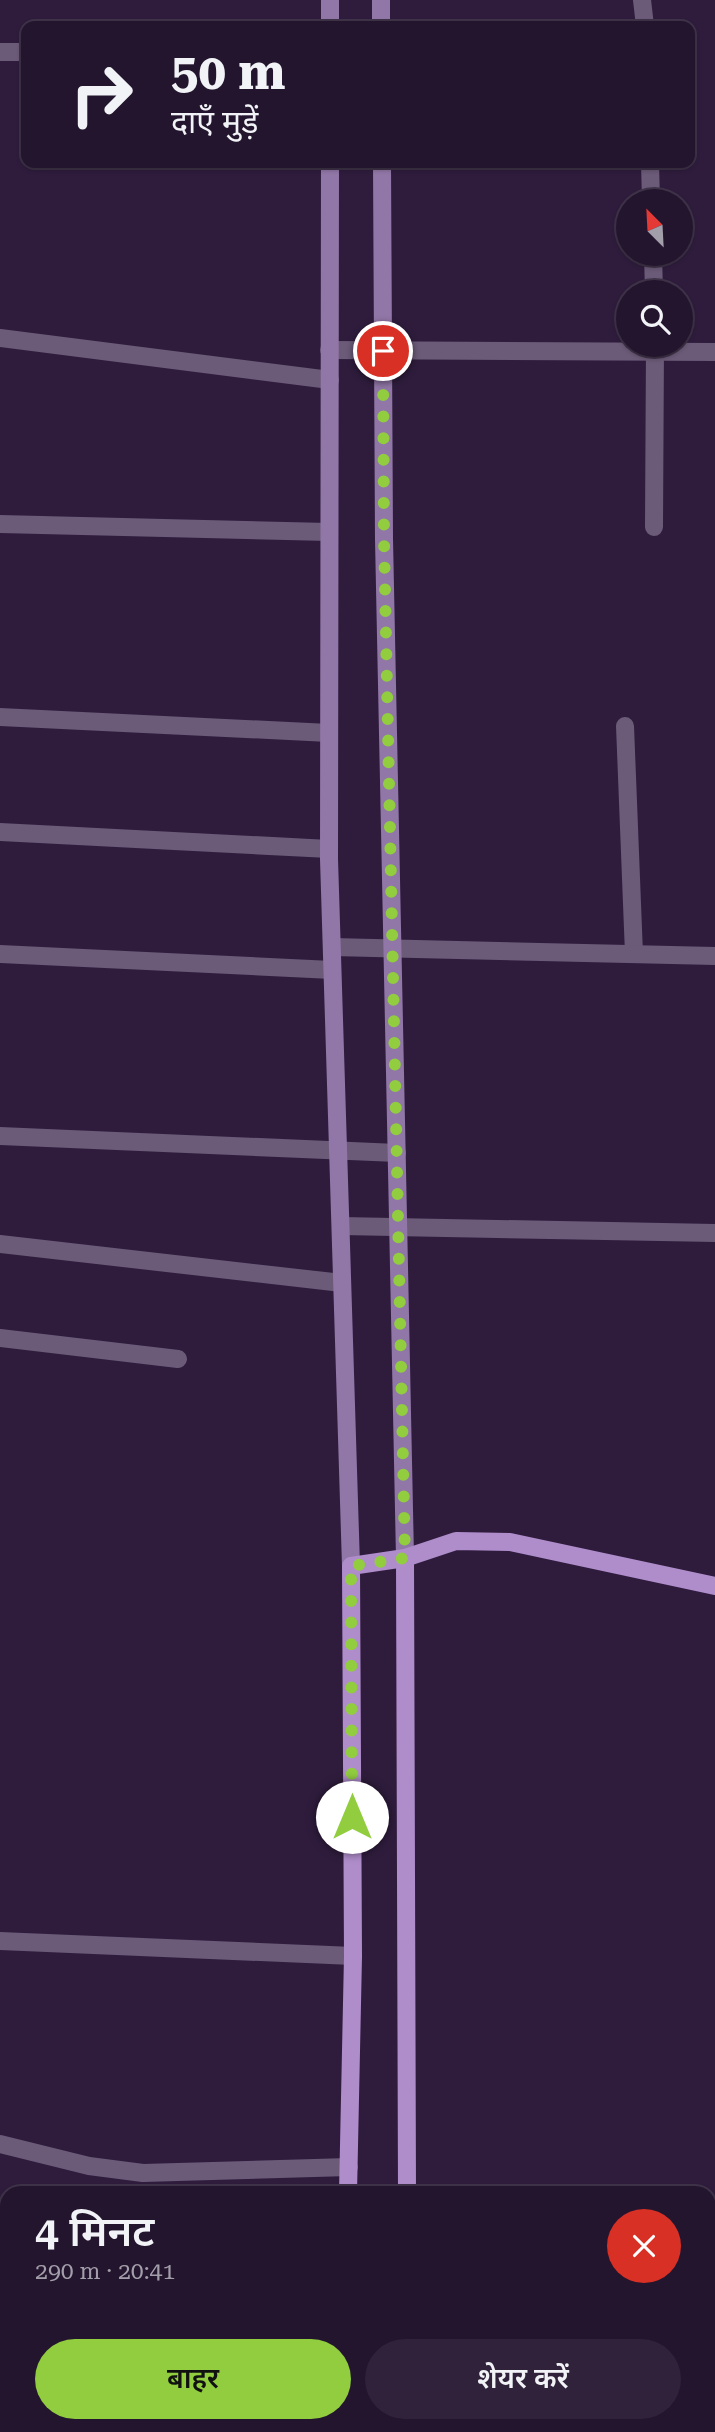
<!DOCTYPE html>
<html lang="hi">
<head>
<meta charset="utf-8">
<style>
  body { margin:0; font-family:"Roboto Serif","Noto Sans Devanagari",serif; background:#2f223a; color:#f1f3f6; height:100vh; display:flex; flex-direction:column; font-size:26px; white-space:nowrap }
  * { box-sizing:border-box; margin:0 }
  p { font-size:23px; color:#a39faa }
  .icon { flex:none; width:38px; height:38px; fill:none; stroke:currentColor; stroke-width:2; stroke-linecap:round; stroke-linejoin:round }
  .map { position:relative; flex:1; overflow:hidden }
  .drawer { position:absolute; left:0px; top:2186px; width:716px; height:247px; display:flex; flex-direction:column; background:#23152e; border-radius:21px 21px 0 0; box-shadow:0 2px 5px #0004,0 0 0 2px #40344a }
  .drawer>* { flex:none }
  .hud { position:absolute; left:21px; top:21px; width:674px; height:147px; border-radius:14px; box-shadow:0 2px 5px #0004,0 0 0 2px #40344a; background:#23152e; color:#f1f3f6; overflow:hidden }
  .needle { width:46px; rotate:336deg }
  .tools { position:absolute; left:616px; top:189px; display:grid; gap:14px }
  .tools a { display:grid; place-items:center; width:77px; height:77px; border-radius:50%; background:#23152e; box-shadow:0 2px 5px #0004,0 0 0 2px #40344a; font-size:35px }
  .pin { position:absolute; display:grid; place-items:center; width:60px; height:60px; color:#fff; margin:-30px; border:4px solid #fff; border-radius:50%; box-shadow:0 2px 7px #0007 }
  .me { position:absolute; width:77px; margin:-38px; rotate:0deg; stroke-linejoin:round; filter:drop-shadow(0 0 5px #0008) }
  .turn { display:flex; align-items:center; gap:24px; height:147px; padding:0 35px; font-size:32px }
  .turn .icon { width:91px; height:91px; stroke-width:2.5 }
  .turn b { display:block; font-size:49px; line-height:60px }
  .round { display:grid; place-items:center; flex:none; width:74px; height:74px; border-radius:37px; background:#2f223a }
  .head { display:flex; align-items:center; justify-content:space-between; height:119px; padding:0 35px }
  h1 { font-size:42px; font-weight:600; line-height:52px }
  .action { display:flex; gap:14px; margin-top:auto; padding:14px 35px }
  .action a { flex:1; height:80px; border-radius:42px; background:#91cd3f; color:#111; font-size:28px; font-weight:600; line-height:80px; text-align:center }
  .action a+a { background:#2f223a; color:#f1f3f6 }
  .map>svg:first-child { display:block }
</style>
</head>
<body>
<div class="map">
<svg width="715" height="2432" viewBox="0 0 715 2432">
  <rect width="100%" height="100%" fill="#2f1c3d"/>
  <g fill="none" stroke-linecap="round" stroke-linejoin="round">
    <!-- street -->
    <g stroke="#6b5a78" stroke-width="18">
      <polyline points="642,0 645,26"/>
      <polyline points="0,52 26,52"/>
      <polyline points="650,163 651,201"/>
      <polyline points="653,254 654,292"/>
      <polyline points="0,338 330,380"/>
      <polyline points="329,350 715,352"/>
      <polyline points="0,524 329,532"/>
      <polyline points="654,527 655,345"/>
      <polyline points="0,717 329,733"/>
      <polyline points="625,726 634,954"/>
      <polyline points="0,832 329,849"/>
      <polyline points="332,947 715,956"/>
      <polyline points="0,954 332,970"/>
      <polyline points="0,1136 397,1153"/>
      <polyline points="341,1226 715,1233"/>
      <polyline points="0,1244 342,1283"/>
      <polyline points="0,1338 178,1359"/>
      <polyline points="0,1941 353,1956"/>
      <polyline points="0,2144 89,2166 143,2173 349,2167"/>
      <polyline points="0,2334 7,2335"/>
    </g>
    <!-- secondary -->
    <g stroke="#9177a7" stroke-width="18">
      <polyline points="381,0 381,26"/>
      <polyline points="330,26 330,0"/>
      <polyline points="330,163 329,859 351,1566"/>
      <polyline points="382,163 384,539 405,1558"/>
    </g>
    <!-- primary -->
    <g stroke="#af8dcb" stroke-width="18">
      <polyline points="405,1558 407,2193"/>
      <polyline points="348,2193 353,1956 351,1566 405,1558 456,1541 510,1542 715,1586"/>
      <polyline points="343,2432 343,2426"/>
      <polyline points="408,2432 408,2426"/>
    </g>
  </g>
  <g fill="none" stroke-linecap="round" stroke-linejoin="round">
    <!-- route -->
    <polyline stroke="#91cd3f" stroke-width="12" stroke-dasharray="0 21.6" points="352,1817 351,1566 405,1558 384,539 383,351"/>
  </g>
</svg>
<div class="tools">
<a><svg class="needle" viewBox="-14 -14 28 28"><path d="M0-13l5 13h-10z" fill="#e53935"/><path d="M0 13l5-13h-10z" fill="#a39faa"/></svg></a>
<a><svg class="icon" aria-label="search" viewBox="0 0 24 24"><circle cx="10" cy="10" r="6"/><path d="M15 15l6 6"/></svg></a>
</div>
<div class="pin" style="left:383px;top:351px;background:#d93025"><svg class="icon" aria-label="arrive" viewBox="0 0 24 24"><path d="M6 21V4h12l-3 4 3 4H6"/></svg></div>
<svg class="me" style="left:352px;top:1817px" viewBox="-20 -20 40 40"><circle r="19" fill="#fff"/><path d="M0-13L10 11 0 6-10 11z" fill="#91cd3f"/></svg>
<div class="hud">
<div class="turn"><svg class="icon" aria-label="right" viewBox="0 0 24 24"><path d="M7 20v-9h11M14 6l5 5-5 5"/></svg><div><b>50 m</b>दाएँ मुड़ें</div></div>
</div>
<section class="drawer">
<div class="head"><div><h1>4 मिनट</h1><p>290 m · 20:41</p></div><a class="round" style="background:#d93025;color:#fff"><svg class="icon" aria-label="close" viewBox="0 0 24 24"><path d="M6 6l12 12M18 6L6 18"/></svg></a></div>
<div class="action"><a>बाहर</a><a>शेयर करें</a></div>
</section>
</div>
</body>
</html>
